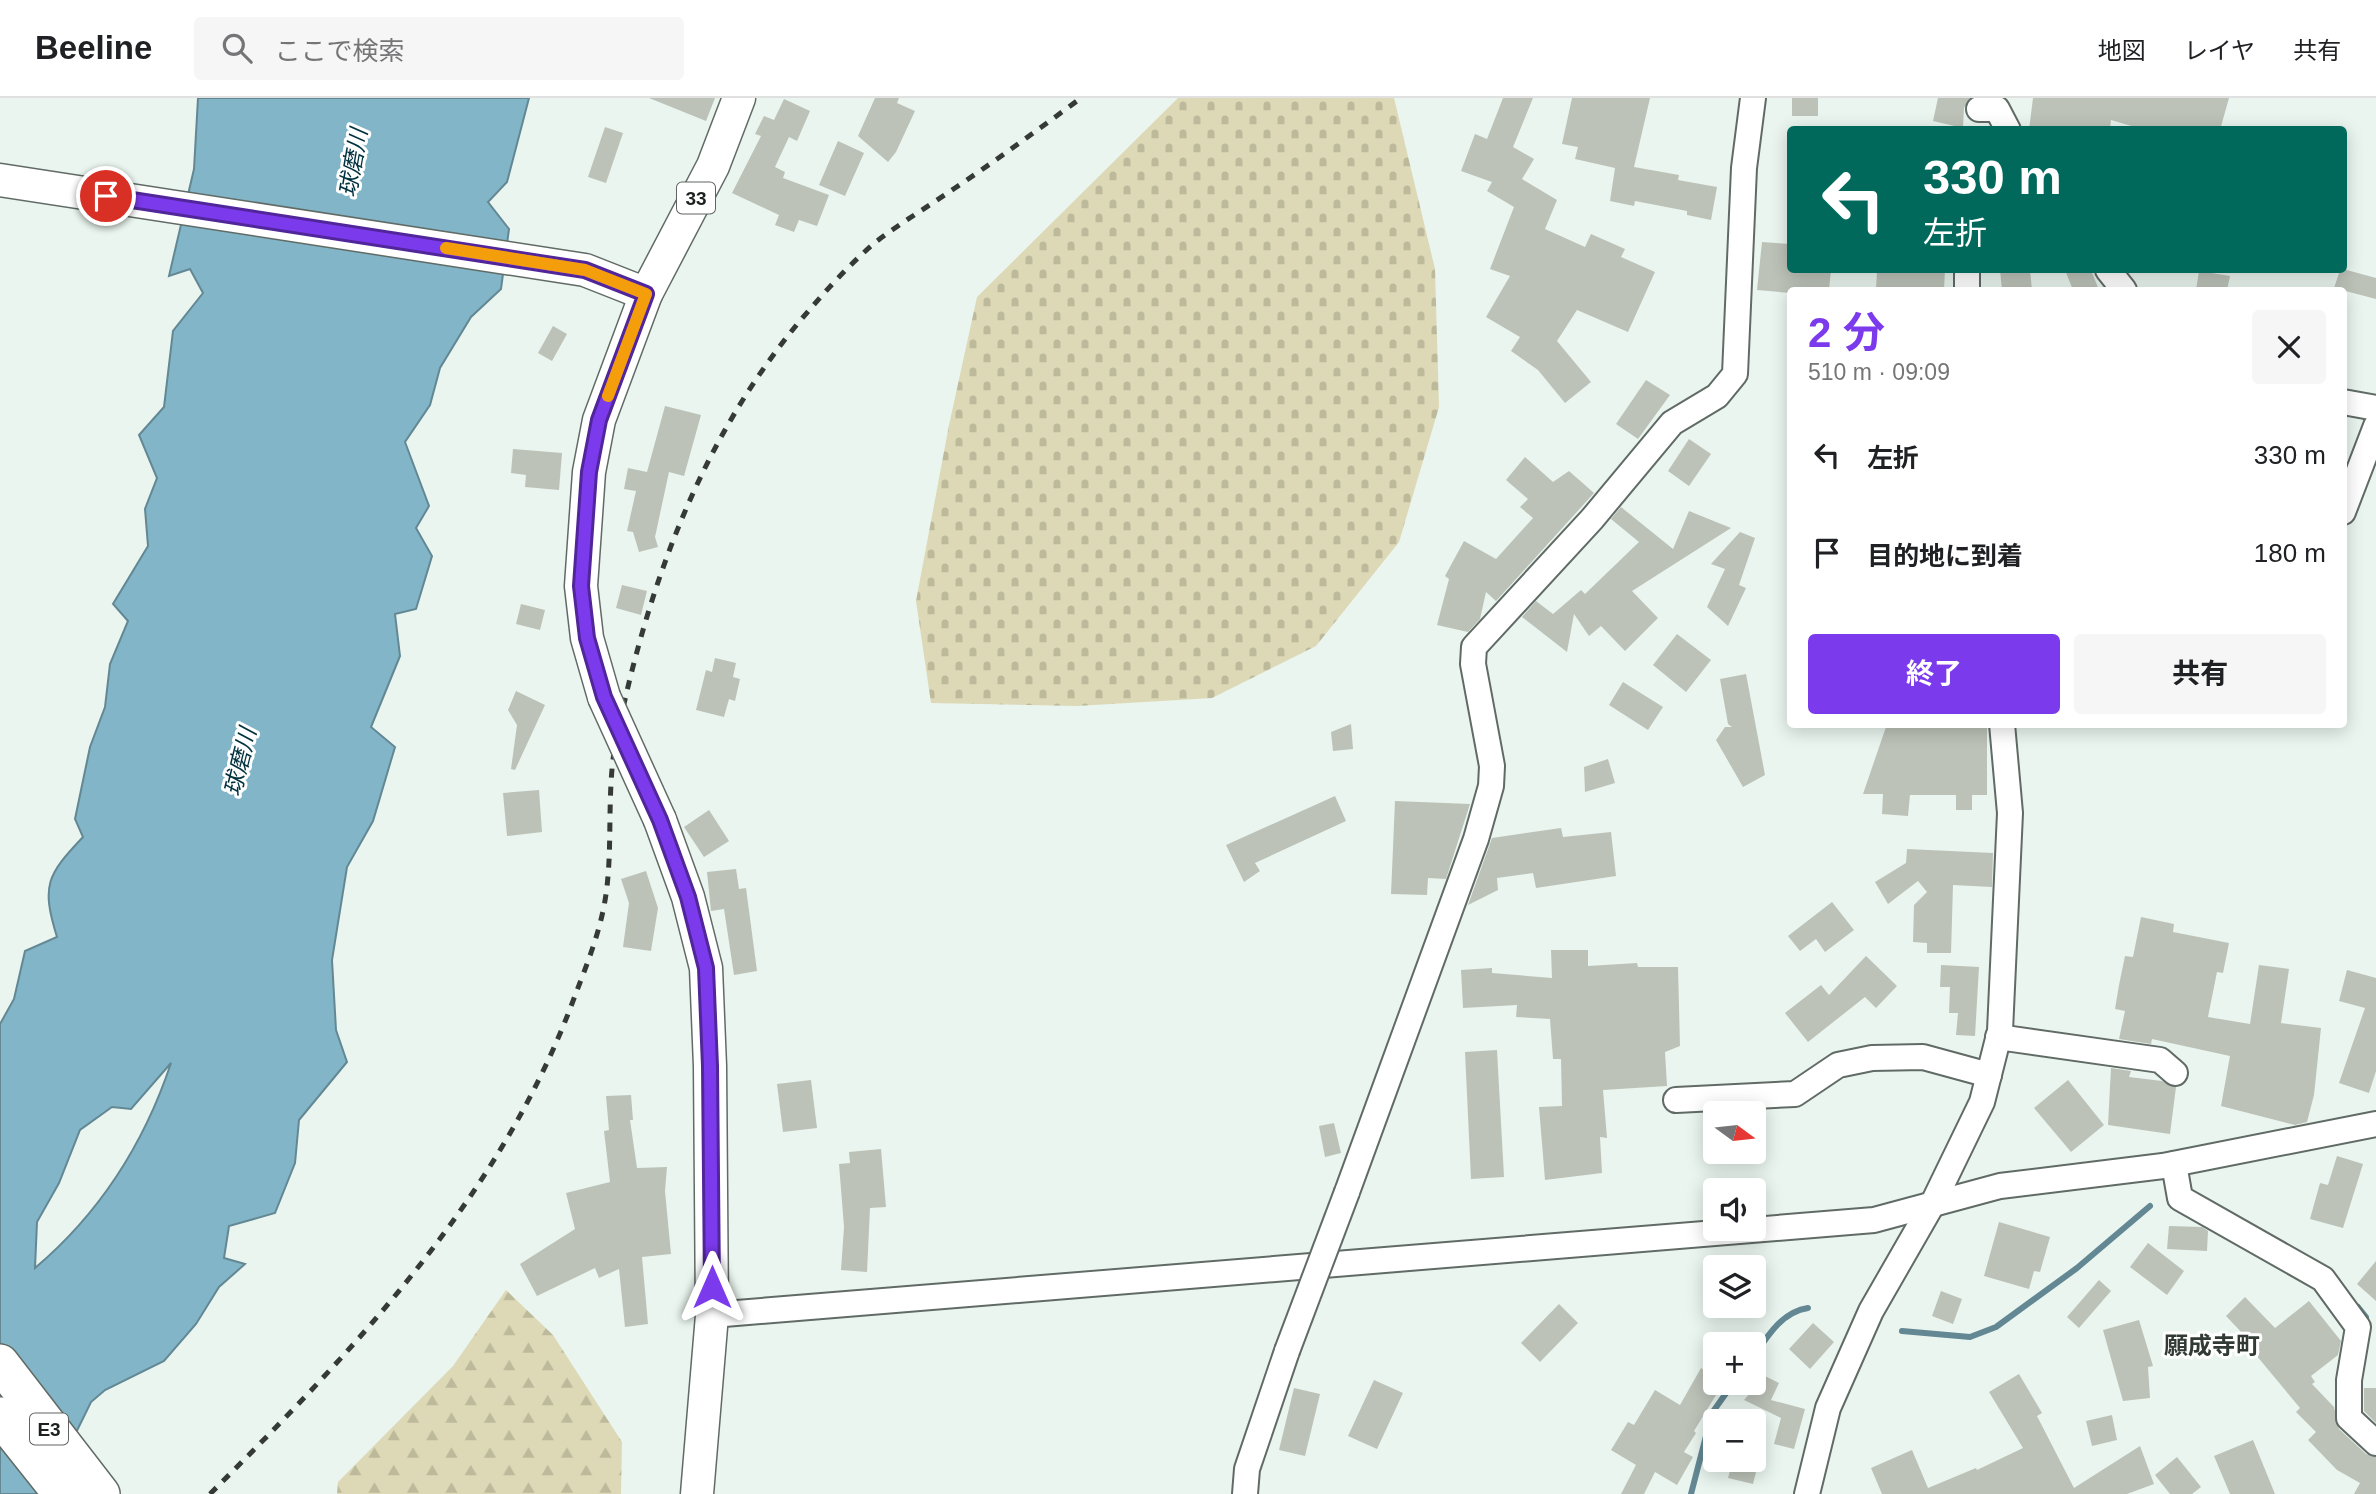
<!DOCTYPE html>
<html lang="ja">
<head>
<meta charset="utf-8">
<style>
  body { margin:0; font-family:Arial,"Noto Sans JP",sans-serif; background:#f6f6f6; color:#202124; height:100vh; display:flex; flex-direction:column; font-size:26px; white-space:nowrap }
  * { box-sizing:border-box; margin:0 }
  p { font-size:23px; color:#757577 }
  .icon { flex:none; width:38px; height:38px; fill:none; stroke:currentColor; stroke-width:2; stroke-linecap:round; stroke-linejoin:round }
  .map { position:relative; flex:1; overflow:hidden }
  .details { position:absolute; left:1787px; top:189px; width:560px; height:441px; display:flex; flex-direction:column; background:#fff; border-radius:7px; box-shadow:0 4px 18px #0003 }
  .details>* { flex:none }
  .top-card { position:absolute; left:1787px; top:28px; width:560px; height:147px; border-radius:7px; box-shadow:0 4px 18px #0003; background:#00695c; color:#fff; overflow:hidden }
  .needle { width:46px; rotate:105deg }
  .controls { position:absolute; left:1703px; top:1003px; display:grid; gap:14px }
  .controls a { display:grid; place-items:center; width:63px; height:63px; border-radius:7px; background:#fff; box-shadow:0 4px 18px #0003; font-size:35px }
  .pin { position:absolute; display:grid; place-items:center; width:60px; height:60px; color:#fff; margin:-30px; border:4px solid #fff; border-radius:50%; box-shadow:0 2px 7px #0007 }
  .me { position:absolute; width:77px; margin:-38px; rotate:0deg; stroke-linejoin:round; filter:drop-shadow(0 0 5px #0008) }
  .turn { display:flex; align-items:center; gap:24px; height:147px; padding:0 21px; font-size:32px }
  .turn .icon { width:91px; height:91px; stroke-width:2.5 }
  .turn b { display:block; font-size:49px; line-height:60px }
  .round { display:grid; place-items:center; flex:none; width:74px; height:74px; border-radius:7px; background:#f6f6f6 }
  .headline { display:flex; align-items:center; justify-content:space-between; height:119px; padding:0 21px }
  h1 { font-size:42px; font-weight:700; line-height:52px; color:#7c3aed }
  .cta { display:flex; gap:14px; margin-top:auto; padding:14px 21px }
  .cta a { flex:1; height:80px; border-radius:7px; background:#7c3aed; color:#fff; font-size:28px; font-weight:700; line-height:80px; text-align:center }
  .cta a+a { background:#f6f6f6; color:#202124 }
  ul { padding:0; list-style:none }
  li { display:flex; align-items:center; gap:21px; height:98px; padding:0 21px }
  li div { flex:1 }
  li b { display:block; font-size:26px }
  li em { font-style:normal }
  header { display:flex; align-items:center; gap:42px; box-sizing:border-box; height:98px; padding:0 35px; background:#fff; border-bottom:2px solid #e0e0e0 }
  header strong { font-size:33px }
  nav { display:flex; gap:38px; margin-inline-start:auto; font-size:24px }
  .search { width:490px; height:63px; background:#f6f6f6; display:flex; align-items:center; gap:18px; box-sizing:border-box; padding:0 24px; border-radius:7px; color:#757577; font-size:26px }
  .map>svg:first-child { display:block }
</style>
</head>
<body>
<header>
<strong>Beeline</strong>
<div class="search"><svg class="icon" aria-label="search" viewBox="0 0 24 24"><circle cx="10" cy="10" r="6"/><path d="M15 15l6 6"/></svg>ここで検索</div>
<nav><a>地図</a><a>レイヤ</a><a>共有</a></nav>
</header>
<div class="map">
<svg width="2376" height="1396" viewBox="0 0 2376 1396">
  <defs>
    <pattern id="forest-firs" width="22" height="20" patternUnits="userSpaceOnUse" patternTransform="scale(1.75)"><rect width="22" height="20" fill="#ddd9b6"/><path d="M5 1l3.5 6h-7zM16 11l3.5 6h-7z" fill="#bdba9c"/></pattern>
    <pattern id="cemetery-stones" width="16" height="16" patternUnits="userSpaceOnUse" patternTransform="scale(1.75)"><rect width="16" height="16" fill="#ddd9b6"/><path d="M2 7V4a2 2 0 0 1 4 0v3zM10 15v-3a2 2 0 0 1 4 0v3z" fill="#bdba9c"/></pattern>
  </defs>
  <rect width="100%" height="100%" fill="#eaf5ef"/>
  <!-- forest -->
  <polygon fill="url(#forest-firs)" points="506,1192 553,1237 622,1344 621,1396 337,1396 338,1384 453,1268"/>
  <!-- cemetery -->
  <polygon fill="url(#cemetery-stones)" points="1178,0 1394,0 1435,171 1439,309 1399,444 1316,548 1212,600 1077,608 931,605 916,503 949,327 977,199"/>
  <!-- water -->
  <path fill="#81b5c7" stroke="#638894" stroke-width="2" fill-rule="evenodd" d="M198 0H529L507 84 488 104 509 131 501 191 471 219 440 270 430 307 405 344 429 408 416 430 432 458 416 511 395 516 400 558 371 629 395 649 373 723 347 769 332 862 336 932 347 964 299 1022 295 1065 275 1115 229 1128 224 1160 245 1166 219 1189 196 1226 164 1263 105 1292 91 1304 46 1396H0V926L14 901 25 853 57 839C41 787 47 777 83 739L75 721 90 649 105 609 110 566 128 523 113 506 148 448 145 411 157 380 139 337 164 309 173 233 203 195 190 171 169 178 194 71ZM171 965C144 1046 100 1115 35 1170L37 1124 59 1085 80 1032 112 1009 131 1011Z"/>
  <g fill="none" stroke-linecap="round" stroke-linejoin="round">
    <!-- stream -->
    <g stroke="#638894" stroke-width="6">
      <polyline points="2358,1209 2366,1219"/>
      <polyline points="1902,1233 1970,1239 1996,1229 2077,1170 2150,1108"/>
      <path d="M1754 1258C1768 1237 1782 1214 1808 1210"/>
      <polyline points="1691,1396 1712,1315 1734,1284"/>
    </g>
  </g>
  <!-- building -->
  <g fill="#bcc2b8">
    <polygon points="649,0 715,0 706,23"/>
    <polygon points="875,0 899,0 897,5 915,13 896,54 888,64 858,38"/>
    <polygon points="1503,0 1533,0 1513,49 1534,61 1522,81 1557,102 1545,131 1585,149 1591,136 1625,151 1621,159 1655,174 1628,234 1577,212 1557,243 1591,284 1565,305 1538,272 1511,253 1520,239 1486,219 1510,178 1490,171 1514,109 1487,93 1492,84 1461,73 1475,36 1487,41"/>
    <polygon points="1572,0 1650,0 1634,69 1679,77 1678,82 1717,89 1711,122 1687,117 1687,113 1635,103 1634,108 1610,103 1615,70 1575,61 1578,49 1562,46"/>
    <rect x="1792" y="0" width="26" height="18"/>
    <polygon points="1938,0 1970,0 1964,10 1963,30 1933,23"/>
    <polygon points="2033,0 2229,0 2220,32 2145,32 2111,22 2110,32 2029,32"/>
    <polygon points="784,1 810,13 797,43 789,39 775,69 785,74 783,80 829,97 817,128 799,122 794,134 775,127 779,117 732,95 761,38 755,36 764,18 774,22"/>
    <polygon points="605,29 623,35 606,85 588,79"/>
    <polygon points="838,43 864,55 845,98 819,87"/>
    <polygon points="1762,144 1790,146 1790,172 1831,172 1829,192 1790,192 1790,195 1757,192"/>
    <polygon points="2343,171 2376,180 2376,201 2334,190 2340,172"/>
    <polygon points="1890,172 1945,172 1944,192 1876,191 1877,173"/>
    <polygon points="2000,172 2030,172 2032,192 2002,192"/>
    <polygon points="2065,172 2091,172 2099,192 2073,192"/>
    <polygon points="2199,173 2230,178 2227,192 2196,192"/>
    <polygon points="553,228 567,236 552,263 538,255"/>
    <polygon points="1646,282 1670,297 1638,341 1616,326"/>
    <polygon points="665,308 701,317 684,378 669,374 655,439 658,449 639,454 633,434 627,433 636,393 624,391 628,370 647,374"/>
    <polygon points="1689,341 1711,356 1689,388 1668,373"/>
    <polygon points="513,351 562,355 559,392 525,389 526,377 511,375"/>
    <polygon points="1525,359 1553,384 1569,373 1594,395 1496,503 1486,494 1480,521 1468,534 1437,527 1449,481 1445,478 1464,443 1496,461 1533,420 1520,409 1528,401 1506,382"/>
    <polygon points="1621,409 1673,451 1689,413 1731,430 1632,493 1658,520 1625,553 1601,528 1589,538 1574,516 1567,554 1522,519 1536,503 1553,516 1581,492 1585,496 1639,444 1611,421"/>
    <polygon points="1740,434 1755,440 1739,487 1746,490 1728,528 1707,509 1725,471 1711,466"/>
    <polygon points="622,487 647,493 641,517 616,510"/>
    <polygon points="521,506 545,512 540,532 516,526"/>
    <polygon points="1677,536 1711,562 1686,594 1653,567"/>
    <polygon points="715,560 736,565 733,579 740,581 735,603 729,601 724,619 696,612 706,572 712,574"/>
    <polygon points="1746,576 1765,677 1743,689 1716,642 1725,629 1732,629 1728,626 1720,581"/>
    <polygon points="1623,584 1663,609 1648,632 1609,607"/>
    <polygon points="516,593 545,607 515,672 511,671 517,627 508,612"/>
    <polygon points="1351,626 1353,651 1333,653 1331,634"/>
    <polygon points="1887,626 1987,626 1987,697 1972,697 1972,712 1956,712 1956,697 1910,697 1908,718 1882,716 1883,696 1863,696"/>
    <polygon points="1608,661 1615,685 1585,694 1584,669"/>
    <polygon points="539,692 542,734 507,738 503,695"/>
    <polygon points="1335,698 1346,723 1255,765 1260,773 1244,784 1226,747"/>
    <polygon points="1395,703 1470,706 1446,781 1428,780 1427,797 1391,796"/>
    <polygon points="709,712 729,743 704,759 684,729"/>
    <polygon points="1561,730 1563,739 1611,734 1616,778 1536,790 1533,775 1497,780 1498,792 1468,807 1492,740"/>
    <polygon points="1907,751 1993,755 1992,789 1953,787 1951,855 1927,855 1927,845 1913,844 1914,807 1927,794 1918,783 1888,806 1875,784 1906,765"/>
    <polygon points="736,771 739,791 746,790 757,873 734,877 724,811 711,813 707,774"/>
    <polygon points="646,773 658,810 651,853 623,849 629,805 621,781"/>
    <polygon points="1832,804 1854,832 1825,854 1816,841 1800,853 1788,838"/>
    <polygon points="2141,819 2174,826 2173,834 2229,845 2223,875 2217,874 2208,919 2250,926 2259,867 2289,871 2281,925 2321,930 2314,997 2307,1024 2295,1027 2221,1008 2230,958 2152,941 2151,946 2119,941 2125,913 2115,911 2119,887 2125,858 2133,859"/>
    <polygon points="1551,852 1588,852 1588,868 1637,865 1638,869 1678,869 1680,948 1665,954 1667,988 1603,992 1607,1040 1600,1039 1602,1075 1545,1082 1539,1009 1562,1008 1561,961 1553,961 1550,921 1516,919 1517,907 1463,910 1461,872 1492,870 1492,875 1552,880"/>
    <polygon points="1866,858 1897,888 1876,910 1865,899 1808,944 1785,915 1821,887 1829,897"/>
    <polygon points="1941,867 1979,869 1975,938 1956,937 1958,915 1949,915 1950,889 1940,889"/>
    <polygon points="2347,872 2376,880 2376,973 2369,995 2339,985 2365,910 2339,903"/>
    <polygon points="1497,952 1504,1079 1471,1081 1465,954"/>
    <polygon points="2111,970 2131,973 2129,979 2162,983 2176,989 2170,1036 2108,1027"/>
    <polygon points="811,982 817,1030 783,1034 777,986"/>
    <polygon points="2068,982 2104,1027 2071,1054 2034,1010"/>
    <polygon points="631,997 633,1022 630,1022 637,1070 667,1069 665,1093 671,1156 642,1159 648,1226 625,1229 619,1171 599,1180 595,1170 537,1198 520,1166 575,1131 566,1095 610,1084 604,1033 609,1032 606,998"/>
    <polygon points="1334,1025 1341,1055 1325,1059 1319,1028"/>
    <polygon points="881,1051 886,1109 870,1110 867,1174 841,1172 844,1129 839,1066 850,1065 849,1054"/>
    <polygon points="2337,1058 2363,1066 2343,1130 2310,1121 2320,1085 2328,1087"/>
    <polygon points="1999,1124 2050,1139 2040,1174 2034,1173 2029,1191 1984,1178"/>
    <polygon points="2169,1128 2202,1129 2208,1133 2207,1153 2167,1151"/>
    <polygon points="2148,1145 2184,1173 2167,1197 2130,1169"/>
    <polygon points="2376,1163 2376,1203 2357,1186"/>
    <polygon points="2099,1182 2111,1193 2079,1230 2067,1219"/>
    <polygon points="1941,1193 1962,1201 1953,1226 1932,1218"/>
    <polygon points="2245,1199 2275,1230 2309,1203 2341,1243 2338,1257 2311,1278 2315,1284 2312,1286 2334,1309 2339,1331 2366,1356 2376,1359 2376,1396 2354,1396 2360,1385 2337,1372 2308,1342 2316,1334 2296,1314 2300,1310 2256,1257 2260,1254 2226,1218"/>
    <polygon points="1559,1206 1578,1225 1540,1264 1521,1245"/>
    <polygon points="2139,1222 2153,1268 2148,1269 2150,1300 2123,1303 2103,1232"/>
    <polygon points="1813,1225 1834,1244 1810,1271 1789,1251"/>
    <polygon points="1715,1255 1715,1284 1724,1284 1694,1333 1696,1335 1684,1354 1693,1359 1677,1387 1655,1374 1644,1396 1621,1396 1636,1367 1611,1352 1628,1324 1634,1327 1655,1292 1680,1307 1701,1270 1704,1272"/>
    <polygon points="2019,1276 2042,1315 2037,1318 2074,1390 2140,1348 2154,1386 2127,1396 1882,1396 1871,1370 1912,1352 1928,1390 1976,1370 1977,1372 2023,1350 1989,1294"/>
    <polygon points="1765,1278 1779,1285 1771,1302 1805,1311 1794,1351 1774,1346 1781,1320 1744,1302"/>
    <polygon points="1374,1282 1403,1295 1377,1351 1348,1338"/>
    <polygon points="1294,1290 1320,1296 1305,1358 1279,1352"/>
    <polygon points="2364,1290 2376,1290 2376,1325 2364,1313"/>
    <polygon points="2112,1317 2117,1342 2092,1348 2086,1323"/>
    <polygon points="2253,1342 2275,1396 2230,1396 2214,1358"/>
    <polygon points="2177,1359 2201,1389 2192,1396 2170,1396 2155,1377"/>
    <polygon points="1733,1362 1759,1362 1753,1386 1728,1380"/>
  </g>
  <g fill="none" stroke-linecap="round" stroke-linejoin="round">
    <!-- minor casing -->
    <g stroke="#616b66" stroke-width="28">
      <g id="minor">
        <polyline points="1979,11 1997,11 2008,32"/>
        <polyline points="2108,172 2124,192"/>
        <polyline points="1967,192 1967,172"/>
        <polyline points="2343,304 2376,310"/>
        <polyline points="2343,414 2376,328"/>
        <polyline points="1998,939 2160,962 2175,975"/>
        <polyline points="1676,1002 1795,996 1838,967 1872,960 1923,959 1989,977"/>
        <polyline points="2174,1066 2180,1100 2323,1181 2358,1229 2349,1282 2349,1320 2376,1345"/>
        <polyline points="1347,1094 1476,741 1491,688 1492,668 1473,566 1474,549 1592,421 1672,325 1717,298 1735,276 1744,70 1753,0"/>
        <polyline points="712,1217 1874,1122 2000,1088 2163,1068 2376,1026"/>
        <polyline points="1245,1396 1247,1371 1287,1253"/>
        <polyline points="1807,1396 1828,1310 1871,1213 1933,1105 1982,1004 2000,933 2010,715 2002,626"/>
      </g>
    </g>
    <!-- major casing -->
    <g stroke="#616b66" stroke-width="35">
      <g id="major">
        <polyline points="0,82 585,172 646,196"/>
        <polyline points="604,599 587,540 581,488 589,374 599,322 646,196 713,68 739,0"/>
        <polyline points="660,722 688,799 706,870 710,968 712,1217 697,1396"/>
      </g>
    </g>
    <!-- highway casing -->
    <g stroke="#616b66" stroke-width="40">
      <g id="highway">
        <polyline points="0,1265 101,1396"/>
        <polyline points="0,1318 62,1396"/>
      </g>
    </g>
    <!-- minor -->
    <use href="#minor" stroke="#fff" stroke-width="24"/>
    <!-- major -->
    <use href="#major" stroke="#fff" stroke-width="32"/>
    <!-- highway -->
    <use href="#highway" stroke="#fff" stroke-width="37"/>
    <!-- rail -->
    <path stroke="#353a37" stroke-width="5" stroke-dasharray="9 9" stroke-linecap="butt" d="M210 1396C358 1248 503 1096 576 895 586 869 597 841 603 813 615 758 605 698 616 643 648 485 703 333 811 210 831 187 853 163 877 143 902 124 929 108 955 90 998 61 1039 31 1081 0"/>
    <!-- minor-bridge casing -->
    <g stroke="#616b66" stroke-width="28" stroke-linecap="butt">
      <polyline id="minor-bridge" points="1287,1253 1347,1094"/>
    </g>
    <!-- major-bridge casing -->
    <g stroke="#616b66" stroke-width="35" stroke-linecap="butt">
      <polyline id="major-bridge" points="604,599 660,722"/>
    </g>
    <!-- minor-bridge -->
    <use href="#minor-bridge" stroke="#fff" stroke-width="24"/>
    <!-- major-bridge -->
    <use href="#major-bridge" stroke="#fff" stroke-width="32"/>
  </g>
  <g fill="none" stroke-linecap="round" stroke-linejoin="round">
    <!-- route casing -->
    <g stroke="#51269a" stroke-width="18">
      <polyline id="route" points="106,98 585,172 646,196 599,322 589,374 581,488 587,540 604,599 660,722 688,799 706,870 710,968 712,1189"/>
    </g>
    <!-- route -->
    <use href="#route" stroke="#7c3aed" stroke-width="12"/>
    <!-- slow -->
    <polyline stroke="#f59e0b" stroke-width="12" points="446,150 585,172 646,196 608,298"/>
  </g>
  <g text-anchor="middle" stroke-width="6" stroke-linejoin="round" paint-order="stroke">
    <!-- shield labels -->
    <g fill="#fff" stroke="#606362" stroke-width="2">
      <rect x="677" y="84.5" width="38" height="31" rx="5"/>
      <rect x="30" y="1315.5" width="38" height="31" rx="5"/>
    </g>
    <g font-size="19" font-weight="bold" fill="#1c201e">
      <text x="696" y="107">33</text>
      <text x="49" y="1338">E3</text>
    </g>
    <!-- water labels -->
    <g font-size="23" font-style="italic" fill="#00313f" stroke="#fff">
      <text transform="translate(353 65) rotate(-80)" y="8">球磨川</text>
      <text transform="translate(240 664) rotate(-76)" y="8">球磨川</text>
    </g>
    <!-- quarter labels -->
    <g font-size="24" font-weight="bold" fill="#313a35" stroke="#fff">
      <text x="2212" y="1256">願成寺町</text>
    </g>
  </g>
</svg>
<div class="controls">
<a><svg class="needle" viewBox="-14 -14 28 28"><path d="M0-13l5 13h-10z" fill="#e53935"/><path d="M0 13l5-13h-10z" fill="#757577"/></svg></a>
<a><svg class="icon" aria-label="sound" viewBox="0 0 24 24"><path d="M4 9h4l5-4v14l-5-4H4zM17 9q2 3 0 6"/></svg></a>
<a><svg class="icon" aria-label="layers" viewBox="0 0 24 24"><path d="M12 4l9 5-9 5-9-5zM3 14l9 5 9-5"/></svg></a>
<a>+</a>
<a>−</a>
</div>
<div class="pin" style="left:106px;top:98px;background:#d93025"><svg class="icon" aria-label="arrive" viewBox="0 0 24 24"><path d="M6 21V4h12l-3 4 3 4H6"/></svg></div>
<svg class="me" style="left:712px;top:1189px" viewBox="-20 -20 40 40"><path d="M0-17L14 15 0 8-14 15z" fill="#7c3aed" stroke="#fff" stroke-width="4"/></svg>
<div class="top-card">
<div class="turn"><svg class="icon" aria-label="left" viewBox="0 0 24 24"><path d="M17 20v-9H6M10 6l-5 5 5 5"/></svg><div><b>330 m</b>左折</div></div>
</div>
<section class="details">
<div class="headline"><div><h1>2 分</h1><p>510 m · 09:09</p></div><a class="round"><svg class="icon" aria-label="close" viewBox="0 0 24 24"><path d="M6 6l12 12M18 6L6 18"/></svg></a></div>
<ul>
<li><svg class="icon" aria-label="left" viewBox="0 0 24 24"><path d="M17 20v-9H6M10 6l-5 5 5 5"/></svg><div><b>左折</b></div><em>330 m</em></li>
<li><svg class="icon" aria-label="arrive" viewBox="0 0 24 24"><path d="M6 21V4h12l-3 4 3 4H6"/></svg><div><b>目的地に到着</b></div><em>180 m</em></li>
</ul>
<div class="cta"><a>終了</a><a>共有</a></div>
</section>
</div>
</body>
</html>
